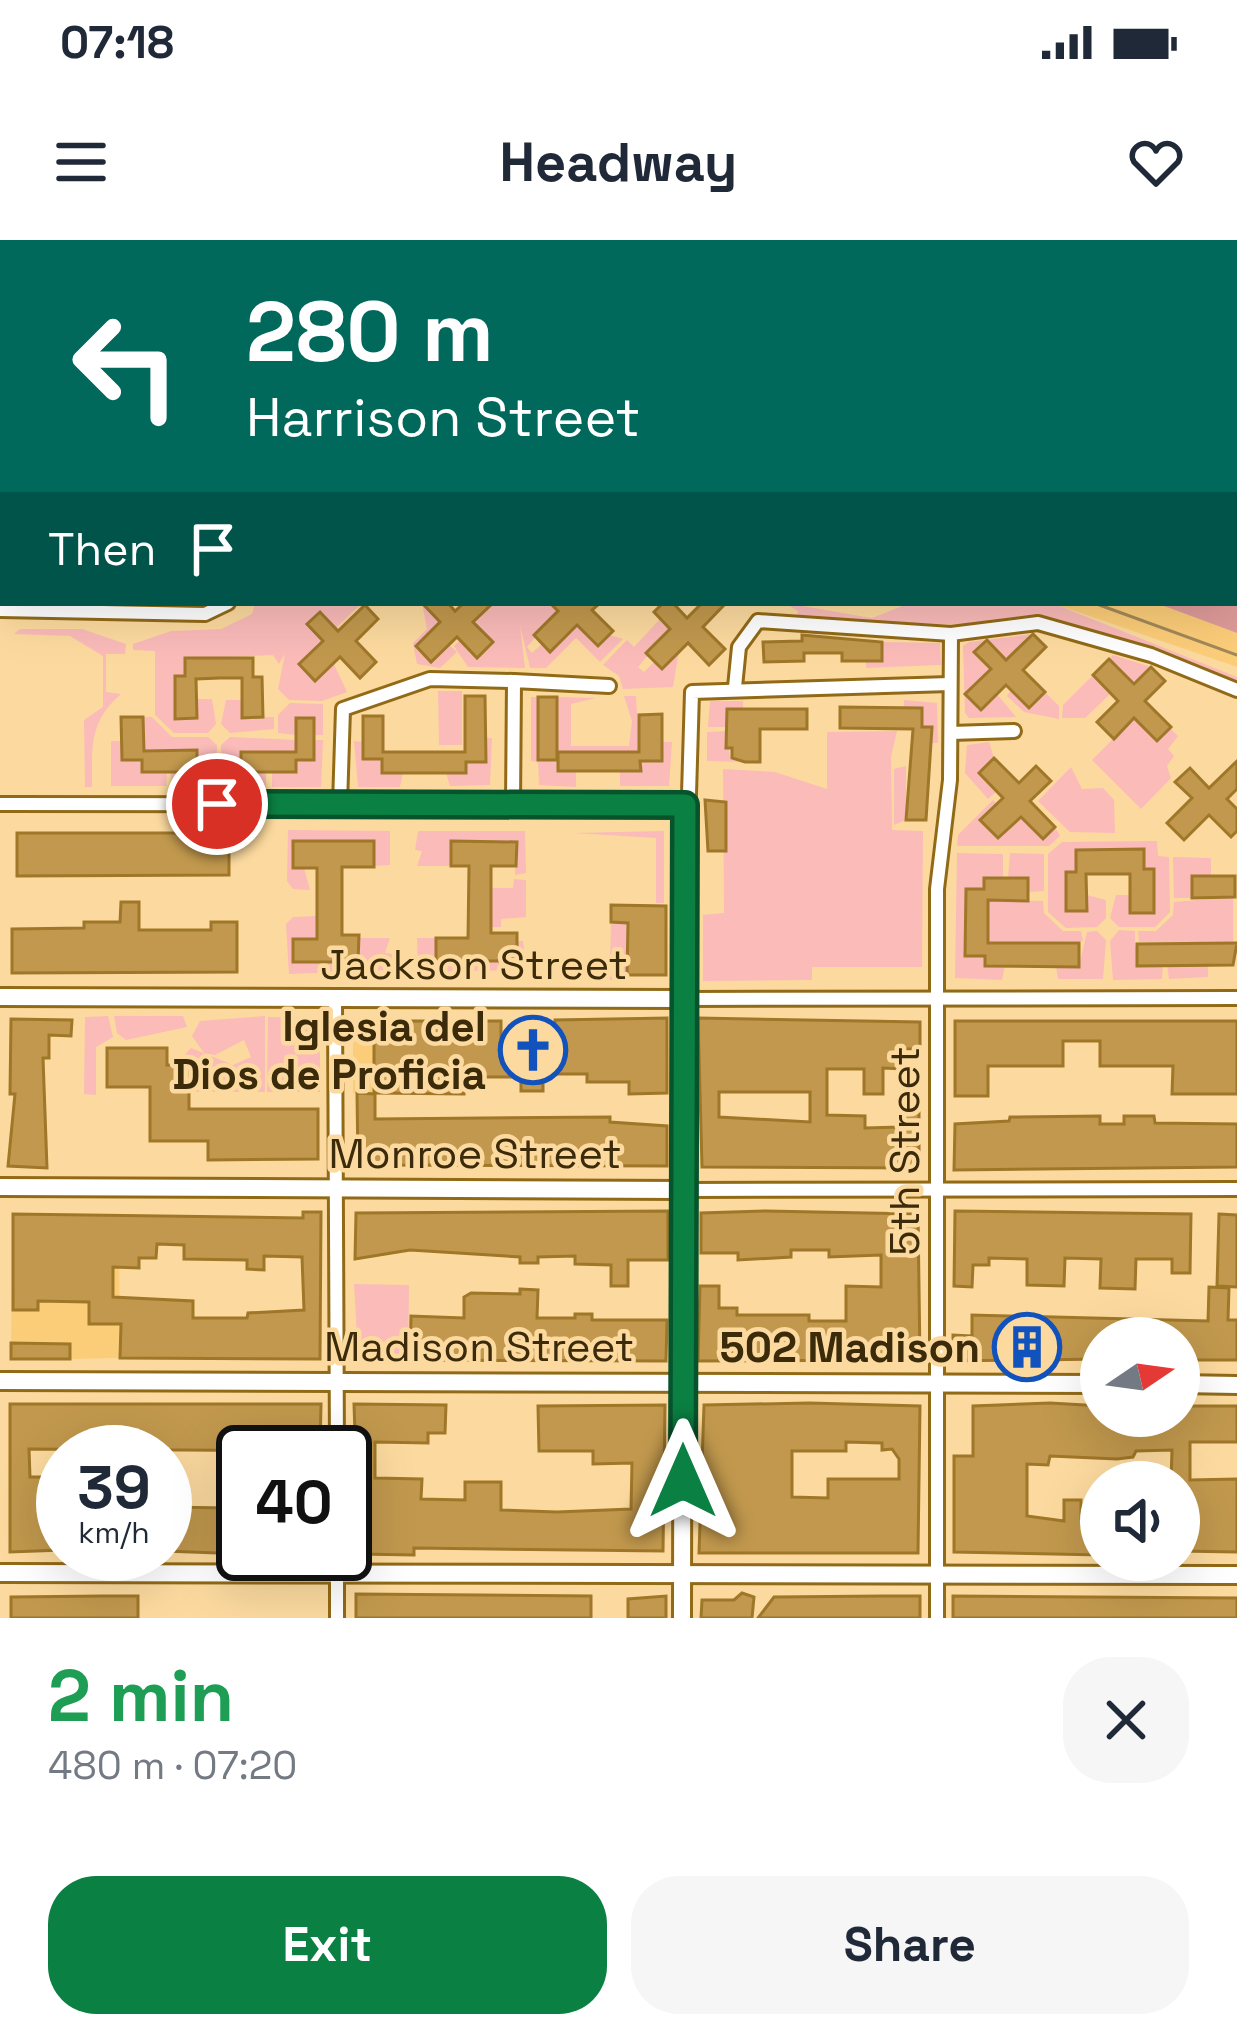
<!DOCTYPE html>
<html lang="en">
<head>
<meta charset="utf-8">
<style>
  body { margin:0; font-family:"Space Grotesk",sans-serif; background:#f6f6f7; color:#1f2937; height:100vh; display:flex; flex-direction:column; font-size:45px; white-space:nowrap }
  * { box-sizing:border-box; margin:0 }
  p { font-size:39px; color:#747a83 }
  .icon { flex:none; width:66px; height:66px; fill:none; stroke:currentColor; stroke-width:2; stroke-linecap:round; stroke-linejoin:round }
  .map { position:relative; height:1378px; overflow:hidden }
  .side { display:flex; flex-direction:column; background:#fff; flex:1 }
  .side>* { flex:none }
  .top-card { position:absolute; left:0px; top:0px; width:1239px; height:366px; box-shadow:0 12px 48px #0002; background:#00695c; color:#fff; overflow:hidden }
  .needle { width:78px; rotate:77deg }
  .controls { position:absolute; left:1080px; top:1077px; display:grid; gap:24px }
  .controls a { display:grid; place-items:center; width:120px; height:120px; border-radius:50%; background:#fff; box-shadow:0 12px 48px #0002; font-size:60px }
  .speed { position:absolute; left:36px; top:1185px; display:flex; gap:24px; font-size:60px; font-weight:700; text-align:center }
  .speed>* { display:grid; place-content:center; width:156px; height:156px; border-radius:50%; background:#fff; box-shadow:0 12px 48px #0002; line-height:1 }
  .speed small { font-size:30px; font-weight:400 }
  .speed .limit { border:6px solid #111; border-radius:18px; background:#fff; color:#111 }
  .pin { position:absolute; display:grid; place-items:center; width:102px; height:102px; color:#fff; margin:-51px; border:6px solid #fff; border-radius:50%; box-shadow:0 3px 12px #0007 }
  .me { position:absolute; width:132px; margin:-66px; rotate:0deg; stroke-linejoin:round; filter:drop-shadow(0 0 9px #0008) }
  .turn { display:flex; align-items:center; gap:42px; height:252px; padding:0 48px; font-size:54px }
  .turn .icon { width:156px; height:156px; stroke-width:2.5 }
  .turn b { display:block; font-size:84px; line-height:102px }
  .then { display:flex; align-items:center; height:114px; padding:0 48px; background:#0003; gap:24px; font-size:45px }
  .round { display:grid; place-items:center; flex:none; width:126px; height:126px; border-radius:48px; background:#f6f6f7 }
  .overview { display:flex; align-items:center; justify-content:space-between; height:204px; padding:0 48px }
  h1 { font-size:72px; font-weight:700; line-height:90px; color:#1e9e55 }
  .primary-button { display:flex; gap:24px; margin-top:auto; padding:24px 48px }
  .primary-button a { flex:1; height:138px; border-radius:48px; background:#0b8043; color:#fff; font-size:48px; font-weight:700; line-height:138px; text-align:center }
  .primary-button a+a { background:#f6f6f7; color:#1f2937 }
  .status { display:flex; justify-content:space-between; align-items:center; height:84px; padding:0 60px; background:#fff; direction:ltr }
  .status svg { height:33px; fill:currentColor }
  header { display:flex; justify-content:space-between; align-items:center; height:156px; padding:0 48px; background:#fff; font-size:54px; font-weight:700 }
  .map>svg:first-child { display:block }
</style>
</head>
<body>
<div class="status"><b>07:18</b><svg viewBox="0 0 49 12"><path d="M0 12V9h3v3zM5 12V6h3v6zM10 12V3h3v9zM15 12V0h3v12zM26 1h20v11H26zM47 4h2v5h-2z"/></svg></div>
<header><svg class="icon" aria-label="menu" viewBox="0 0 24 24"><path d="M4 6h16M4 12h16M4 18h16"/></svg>Headway<svg class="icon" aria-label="heart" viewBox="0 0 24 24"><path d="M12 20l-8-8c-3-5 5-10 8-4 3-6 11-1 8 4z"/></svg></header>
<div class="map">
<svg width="1237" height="1378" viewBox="0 0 1237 1378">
  <rect width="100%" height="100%" fill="#fcda9f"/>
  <!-- built -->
  <g fill="#fccd79">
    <polygon points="1052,363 1156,363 1237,393 1237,427"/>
    <polygon points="353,781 463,781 464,854 353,853"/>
    <polygon points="13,974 119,975 120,1118 70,1119 69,1104 11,1103"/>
  </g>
  <!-- green -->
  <g fill="#fabbb9">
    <polygon points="681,0 1122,0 695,3"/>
    <polygon points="255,363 362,363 336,388 320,372 307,384 323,401 347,452 322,461 289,460 278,449 285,414 279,424 273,415 185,419 185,436 175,437 175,478 196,478 197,459 212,459 216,484 208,493 174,493 155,475 155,411 133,410 133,404 171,391 221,389 252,374"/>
    <polygon points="422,363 440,382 416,406 431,421 449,405 457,412 440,428 417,424 413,403 427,389"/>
    <polygon points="493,363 550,363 558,371 527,407 532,413 542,404 551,411 577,385 623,399 600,422 576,398 546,428 530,428 520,385 525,428 468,427 454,406 460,400 477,417 492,403 473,382"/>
    <polygon points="785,363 872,378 910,363 1052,363 1237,437 1237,444 1147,407 1031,375 970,385 797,379 798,371"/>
    <polygon points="660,379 670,389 638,427 644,432 654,422 662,429 679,411 673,447 623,449 619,436 603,425 627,400 634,407"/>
    <path d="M20 389H82L126 404 125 414H106V452L121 454C89 482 92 506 92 547H85L84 480 103 467V416L70 396 14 394Z"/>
    <polygon points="1033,394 1006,420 986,400 974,412 991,429 966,454 997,454 1016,477 969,478 965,473 963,406 969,402"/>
    <polygon points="882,402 940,403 941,425 866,428 866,421 882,420"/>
    <polygon points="1113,415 1151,427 1134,444 1109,419"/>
    <polygon points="1093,435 1111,453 1085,478 1062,478 1063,465"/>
    <polygon points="1011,450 1045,452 1059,466 1059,479 1024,472 1007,456"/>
    <polygon points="438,451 462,451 462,505 439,505"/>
    <polygon points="624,456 636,456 639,512 557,512 557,457 596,458 571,464 571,506 629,506 632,481"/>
    <polygon points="531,457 538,457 538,519 558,520 558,531 576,531 576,547 539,545 538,522 531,521"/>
    <polygon points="226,460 242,460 242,477 274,477 274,489 230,493 221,484"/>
    <polygon points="904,460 937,463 938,503 932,503 932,488 922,487 921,468 904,467"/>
    <polygon points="710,461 743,461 743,469 727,469 726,487 708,487"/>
    <polygon points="290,463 323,464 323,495 315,495 314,478 296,479 296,495 278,493 278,475"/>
    <polygon points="143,477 152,477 172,497 208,497 217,505 216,546 172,546 170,532 197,531 197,511 144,511"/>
    <polygon points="1134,478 1157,501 1170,488 1178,496 1168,509 1174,516 1167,526 1171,538 1141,569 1092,520"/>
    <polygon points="726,491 730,517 745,522 707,521 707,492"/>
    <polygon points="897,491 891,517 892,590 923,591 922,727 812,727 812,740 703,741 703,675 724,673 723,529 775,532 827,549 827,492"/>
    <polygon points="230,497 296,500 296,512 266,532 266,547 223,547 221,505"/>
    <polygon points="486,498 492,498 490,545 450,546 446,533 466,533 466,522 485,522"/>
    <polygon points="314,500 323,500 321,547 272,547 272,532 295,532 296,520 314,520"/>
    <polygon points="111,501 122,501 142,520 142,532 167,532 166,546 111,546"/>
    <polygon points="354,501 363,502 363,519 382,519 382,533 403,533 400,547 358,547"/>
    <polygon points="662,502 672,502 669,546 620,546 620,531 640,531 640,521"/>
    <polygon points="989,502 994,518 979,534 996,552 988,559 965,533 967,505"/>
    <polygon points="906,526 906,580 894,585 894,529"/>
    <polygon points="1071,527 1082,549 1103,548 1114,560 1115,593 1070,592 1038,561"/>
    <polygon points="993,560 997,564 981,580 998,598 1021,577 1042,599 1055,587 1060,596 1049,606 957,606 958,595"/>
    <polygon points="390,591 390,625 374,626 374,602 293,601 293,627 304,628 310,650 293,649 287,641 288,590"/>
    <polygon points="418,591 525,591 526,633 515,635 516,602 451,601 451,626 417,626 422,611 415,610"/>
    <polygon points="664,591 664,663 656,663 656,598 573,593"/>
    <polygon points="1157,601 1158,616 1169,617 1170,672 1155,687 1119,687 1110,678 1116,655 1130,655 1131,673 1154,673 1153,629 1144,629 1144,610 1076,611 1076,632 1066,633 1087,655 1106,660 1106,678 1097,687 1066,688 1048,672 1048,614 1062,602"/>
    <polygon points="957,613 1003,614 1003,638 984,649 966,650 965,715 985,716 985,726 1005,726 1002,740 955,738"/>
    <polygon points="1044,614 1044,651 1028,652 1028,638 1008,638 1010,613"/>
    <polygon points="1173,617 1211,618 1211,636 1192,637 1192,658 1174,658"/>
    <polygon points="514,639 526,640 526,677 501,679 501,687 491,687 491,648 513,648"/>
    <polygon points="1233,657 1233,703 1139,702 1138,691 1156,691 1173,675 1174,662"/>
    <polygon points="988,660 1043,661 1044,673 1063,691 1081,691 1083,701 988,703"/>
    <polygon points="317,676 317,699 293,699 293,722 358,722 359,698 390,698 385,713 392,714 392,730 289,734 286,684 293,677"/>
    <polygon points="611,682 628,683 627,740 610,740 609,733 575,733 576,727 610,726"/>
    <polygon points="1119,690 1135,691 1135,706 1163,726 1162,739 1113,740 1110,701"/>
    <polygon points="1097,691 1106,700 1103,739 1058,739 1056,727 1079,726 1087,692"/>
    <polygon points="417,698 436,698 437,721 516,721 517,701 523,701 527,730 418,732"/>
    <polygon points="1167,725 1208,725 1208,737 1169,739"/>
    <polygon points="108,776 113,797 96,807 96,855 84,854 85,777"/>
    <polygon points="114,776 183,776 187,787 126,800 117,793"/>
    <polygon points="265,776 265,852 189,852 189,825 174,825 191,808 233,825 251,817 244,800 215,815 204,813 192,796 200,781"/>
    <polygon points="268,777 320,778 320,852 267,852"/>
    <polygon points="354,1044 409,1045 408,1123 372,1123 358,1115"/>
  </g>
  <!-- forest -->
  <polygon fill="#de9b99" points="1237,290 1237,393 1156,363 1236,363"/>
  <!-- building -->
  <g fill="#c1984d" stroke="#9f7729" stroke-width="3" fill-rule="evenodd">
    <polygon points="422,363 448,363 455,371 464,363 493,363 473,382 493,402 477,418 457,397 431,422 416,406 440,382"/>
    <polygon points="550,363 600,363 592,370 613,391 598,406 577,385 550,412 534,395 558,371"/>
    <polygon points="663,363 673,363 687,378 702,363 726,363 703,387 725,409 709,425 688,403 662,429 646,413 670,389 654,372"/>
    <polygon points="365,365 378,379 356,401 376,422 360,438 340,417 315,441 299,424 323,401 307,384 320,372 338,391"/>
    <polygon points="1033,394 1046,407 1023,430 1045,452 1029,468 1006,445 981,470 965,454 991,429 974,412 987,400 1006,420"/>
    <polygon points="802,395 882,402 882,421 842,421 842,413 804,413 804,421 764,422 763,402 802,401"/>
    <polygon points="185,418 253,418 253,437 262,437 263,477 242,478 242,438 220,438 196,439 197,478 175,479 175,436 185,436"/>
    <polygon points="1109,419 1134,444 1151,427 1165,441 1145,461 1171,487 1157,501 1134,478 1114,499 1097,482 1118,461 1093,435"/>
    <polygon points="465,456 485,456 486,522 466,522 466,533 382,533 382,519 363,519 363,476 383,476 383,512 465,512"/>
    <rect x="538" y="457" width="19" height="63"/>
    <polygon points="840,467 922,468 922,487 932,487 926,580 906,580 913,489 840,488"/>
    <polygon points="727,469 807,469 807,489 760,489 760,522 745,522 732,518 732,508 726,508"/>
    <polygon points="662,474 662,521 640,521 641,531 558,531 558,512 639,512 639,475"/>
    <polygon points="121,477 143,477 144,511 197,510 197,532 142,532 142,520 122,520"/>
    <polygon points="296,478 314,478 314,520 296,520 296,532 241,532 241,512 296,512"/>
    <polygon points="994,518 1019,543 1036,526 1051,541 1030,561 1055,587 1043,599 1021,577 998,598 980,580 1003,558 979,533"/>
    <polygon points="1237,521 1237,549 1227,559 1237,569 1237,591 1231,597 1209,575 1184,600 1167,583 1192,558 1175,542 1190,528 1209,548"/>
    <polygon points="705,560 726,562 726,611 708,611"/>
    <polygon points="17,593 229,593 229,635 17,636"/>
    <polygon points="293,601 374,601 374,627 342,627 342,695 359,695 358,722 293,722 293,699 317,699 317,628 293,628"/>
    <polygon points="451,601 517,602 516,626 491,626 491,693 517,693 517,721 436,721 436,698 468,698 469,626 451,626"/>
    <polygon points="1144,609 1144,629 1154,629 1154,673 1130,673 1130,634 1086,634 1087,671 1066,671 1066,632 1076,632 1076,610"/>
    <polygon points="1192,636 1235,636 1235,657 1192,658"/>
    <polygon points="984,638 1028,638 1028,661 988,660 988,703 1079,703 1079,727 985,726 985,716 965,716 966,649 984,649"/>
    <polygon points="121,662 139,662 139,690 211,690 211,682 237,682 237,732 12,733 12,689 84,688 84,682 120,682"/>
    <polygon points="611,665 666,666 666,735 627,735 628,683 611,682"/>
    <polygon points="1237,703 1233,725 1137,726 1137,704"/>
    <polygon points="667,778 667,853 629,854 629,842 587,842 587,834 543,834 543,851 521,851 521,837 464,837 464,854 374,853 374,781 501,781 501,798 555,798 555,780"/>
    <path d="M698 778 920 782V809H902V829L883 828V854H864V829H827V875L865 876V888L900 887 901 855H919V928L702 927ZM719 852H810V882L719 877Z"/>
    <polygon points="11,779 72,780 71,796 49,795 49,818 43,818 47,928 8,926 15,854 10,854"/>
    <polygon points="955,781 1237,781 1237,854 1172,854 1173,826 1100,826 1100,801 1063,801 1063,826 988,826 988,856 955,856"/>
    <polygon points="107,808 167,808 167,825 189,825 189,869 318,869 318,919 208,920 208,901 150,901 150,847 107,847"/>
    <polygon points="357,853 375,854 375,879 610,877 610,882 667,886 667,926 358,925"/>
    <polygon points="1100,876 1100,884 1124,884 1124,876 1154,876 1155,883 1237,884 1237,927 954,930 955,884 1009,881 1010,877"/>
    <polygon points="668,971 668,1020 628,1020 628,1046 611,1046 611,1025 575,1024 575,1016 538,1017 538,1023 520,1023 520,1017 410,1010 355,1019 356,973"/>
    <polygon points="766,971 918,974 920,1120 698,1121 700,1046 719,1046 719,1068 737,1068 737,1075 809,1075 809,1081 846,1081 846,1046 881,1047 881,1015 829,1017 829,1010 791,1010 791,1017 738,1020 738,1013 701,1013 701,973"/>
    <polygon points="955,971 1191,974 1190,1033 1172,1033 1172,1019 1136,1019 1135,1049 1100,1048 1101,1019 1065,1018 1064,1046 1027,1045 1027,1019 989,1018 989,1025 973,1025 972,1047 954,1046"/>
    <path d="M303 972H321L320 1119 120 1118 121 1084H89V1062L38 1061V1070H13V974L303 978ZM157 1004 184 1005V1019L247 1020V1029L264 1030V1016L302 1017 304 1070 248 1073 247 1078H193V1061L113 1057V1027L139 1028V1018H156Z"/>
    <polygon points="1219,974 1237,975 1237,1047 1217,1046"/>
    <polygon points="1209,1047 1229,1048 1228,1080 1237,1080 1237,1120 1179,1120 1179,1098 1101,1098 1101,1119 953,1121 953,1095 972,1096 972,1075 1208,1081"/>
    <polygon points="520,1049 538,1050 537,1078 575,1078 575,1074 592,1074 592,1080 667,1080 666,1121 410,1120 411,1076 464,1078 464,1057 471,1053 520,1054"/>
    <polygon points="11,1103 70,1104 70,1119 11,1119"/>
    <path d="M809 1163 920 1166 918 1313H699L704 1165ZM846 1202 882 1203V1210L892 1209 899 1219V1239H828V1258L792 1257V1211H846Z"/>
    <polygon points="1050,1163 1101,1166 1101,1176 1181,1176 1181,1166 1237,1166 1237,1202 1190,1202 1190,1240 1237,1239 1237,1312 1179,1311 1179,1242 1171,1242 1172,1210 1136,1211 1133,1217 1117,1219 1050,1216 1048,1225 1027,1224 1027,1276 1064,1281 1064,1260 1081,1260 1081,1278 1099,1279 1101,1315 954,1312 954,1216 973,1216 973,1166"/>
    <polygon points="10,1164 321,1164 320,1211 29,1209 30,1237 63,1237 63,1310 10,1312"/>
    <polygon points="354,1164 446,1165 445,1193 428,1193 428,1203 375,1202 375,1238 422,1239 421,1259 465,1260 465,1242 501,1242 501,1270 557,1272 631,1269 632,1223 593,1224 593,1211 539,1211 538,1166 665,1165 663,1311 414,1308 414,1315 359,1314"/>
    <polygon points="229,1260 243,1260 243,1314 165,1311 165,1267 229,1268"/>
    <polygon points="742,1353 754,1357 752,1378 701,1378 702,1360 734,1360"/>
    <polygon points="356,1354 591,1356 591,1378 356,1378"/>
    <polygon points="102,1356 138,1356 138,1378 11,1378 11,1357"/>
    <polygon points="666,1356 666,1378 628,1378 628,1359"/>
    <polygon points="883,1356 920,1356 920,1378 758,1378 774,1357"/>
    <polygon points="953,1356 1237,1358 1237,1378 953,1378"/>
  </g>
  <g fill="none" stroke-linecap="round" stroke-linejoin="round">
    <!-- pedestrian casing -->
    <g stroke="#916a17" stroke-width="15">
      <g id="pedestrian">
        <polyline points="1151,3 1152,0"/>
        <polyline points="1236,238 1237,238"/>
      </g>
    </g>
    <!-- minor casing -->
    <g stroke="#916a17" stroke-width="18">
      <g id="minor">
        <polyline points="607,0 619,3"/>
        <polyline points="571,3 571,0"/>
        <polyline points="1139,3 1140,0"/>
        <polyline points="1236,141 1237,142"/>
        <polyline points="0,370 205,374 228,363"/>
        <polyline points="950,444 692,452 683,759 1237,758"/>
        <polyline points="735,447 739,407 758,381 951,394"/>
        <polyline points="951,493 1014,491"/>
        <polyline points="0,564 685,565"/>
        <polyline points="340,565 343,469 430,439 514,441"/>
        <polyline points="513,565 514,441 609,446"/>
        <polyline points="335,759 337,1212"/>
        <polyline points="684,950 1237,949"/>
        <polyline points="337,1378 337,1314"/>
        <polyline points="937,1378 937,649 950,540 951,394 1038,383 1151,415 1237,450"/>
      </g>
    </g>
    <!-- tertiary casing -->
    <g stroke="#916a17" stroke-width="22">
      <g id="tertiary">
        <polyline points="0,757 683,759 682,1378"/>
        <polyline points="0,947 684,950"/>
        <polyline points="0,1141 1101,1144"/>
        <polyline points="1179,1144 1237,1145"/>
        <polyline points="0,1333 1237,1335"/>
      </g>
    </g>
    <!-- secondary casing -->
    <g stroke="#916a17" stroke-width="24">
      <g id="secondary">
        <polyline points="0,177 3,178"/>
        <polyline points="1236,265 1237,265"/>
      </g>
    </g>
    <!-- pedestrian -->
    <use href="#pedestrian" stroke="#fff" stroke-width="9"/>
    <!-- minor -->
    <use href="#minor" stroke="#fff" stroke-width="12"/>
    <!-- tertiary -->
    <use href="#tertiary" stroke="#fff" stroke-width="16"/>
    <!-- secondary -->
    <use href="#secondary" stroke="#ecd6f0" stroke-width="18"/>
    <!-- tram -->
    <g stroke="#a2895a" stroke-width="3">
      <polyline points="0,274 3,274"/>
      <polyline points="1094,363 1237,415"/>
    </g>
  </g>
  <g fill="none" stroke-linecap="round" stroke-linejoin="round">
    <!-- route casing -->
    <g stroke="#07532c" stroke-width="30">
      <polyline id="route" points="217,564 685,565 683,1241"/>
    </g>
    <!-- route -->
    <use href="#route" stroke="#0b8043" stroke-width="21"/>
  </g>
  <!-- icons -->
  <defs>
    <g id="church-ring" transform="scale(3.45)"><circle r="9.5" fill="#fcda9f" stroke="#1252bd" stroke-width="1.5"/><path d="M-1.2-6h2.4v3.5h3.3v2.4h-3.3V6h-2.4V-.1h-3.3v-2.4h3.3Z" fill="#1252bd"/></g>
    <g id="building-ring" transform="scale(3.45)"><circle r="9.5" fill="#fcda9f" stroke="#1252bd" stroke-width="1.5"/><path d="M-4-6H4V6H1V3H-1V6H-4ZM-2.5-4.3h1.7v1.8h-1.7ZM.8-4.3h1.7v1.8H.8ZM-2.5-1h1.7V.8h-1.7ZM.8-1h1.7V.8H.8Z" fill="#1252bd"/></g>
  </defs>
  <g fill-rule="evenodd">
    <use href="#church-ring" x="533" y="810"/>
    <use href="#building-ring" x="1027" y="1107"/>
  </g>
  <g text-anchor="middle" stroke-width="9" stroke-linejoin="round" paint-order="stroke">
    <!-- street labels -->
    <g font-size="42" fill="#3b2b0a" stroke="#fcda9f">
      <text x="474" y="739">Jackson Street</text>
      <text transform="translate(904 911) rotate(-90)" y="15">5th Street</text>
      <text x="475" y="928">Monroe Street</text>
      <text x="479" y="1121">Madison Street</text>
    </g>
    <!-- poi labels -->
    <g font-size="42" font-weight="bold" fill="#3b2b0a" stroke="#fcda9f" text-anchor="end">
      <text x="486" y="801">Iglesia del<tspan x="486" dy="48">Dios de Proficia</tspan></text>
      <text x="980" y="1122">502 Madison</text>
    </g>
  </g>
</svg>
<div class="controls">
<a><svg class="needle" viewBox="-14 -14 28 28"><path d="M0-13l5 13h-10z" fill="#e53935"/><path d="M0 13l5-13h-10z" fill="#747a83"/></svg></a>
<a><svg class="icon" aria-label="sound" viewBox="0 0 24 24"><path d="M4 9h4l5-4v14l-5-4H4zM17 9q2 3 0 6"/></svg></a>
</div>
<div class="speed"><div>39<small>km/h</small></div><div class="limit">40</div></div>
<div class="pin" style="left:217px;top:564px;background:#d93025"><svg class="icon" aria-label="arrive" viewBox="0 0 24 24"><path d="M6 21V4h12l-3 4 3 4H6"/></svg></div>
<svg class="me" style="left:683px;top:1241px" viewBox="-20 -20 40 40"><path d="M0-17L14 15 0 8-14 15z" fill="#0b8043" stroke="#fff" stroke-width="4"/></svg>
<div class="top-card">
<div class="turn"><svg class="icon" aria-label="left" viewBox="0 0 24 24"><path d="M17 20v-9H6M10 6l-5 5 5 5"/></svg><div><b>280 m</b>Harrison Street</div></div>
<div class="then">Then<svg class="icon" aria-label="arrive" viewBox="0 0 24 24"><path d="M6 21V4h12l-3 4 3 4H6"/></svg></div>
</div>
</div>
<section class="side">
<div class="overview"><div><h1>2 min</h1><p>480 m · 07:20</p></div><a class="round"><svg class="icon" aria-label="close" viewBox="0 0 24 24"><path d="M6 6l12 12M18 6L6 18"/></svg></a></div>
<div class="primary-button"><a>Exit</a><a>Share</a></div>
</section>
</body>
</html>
